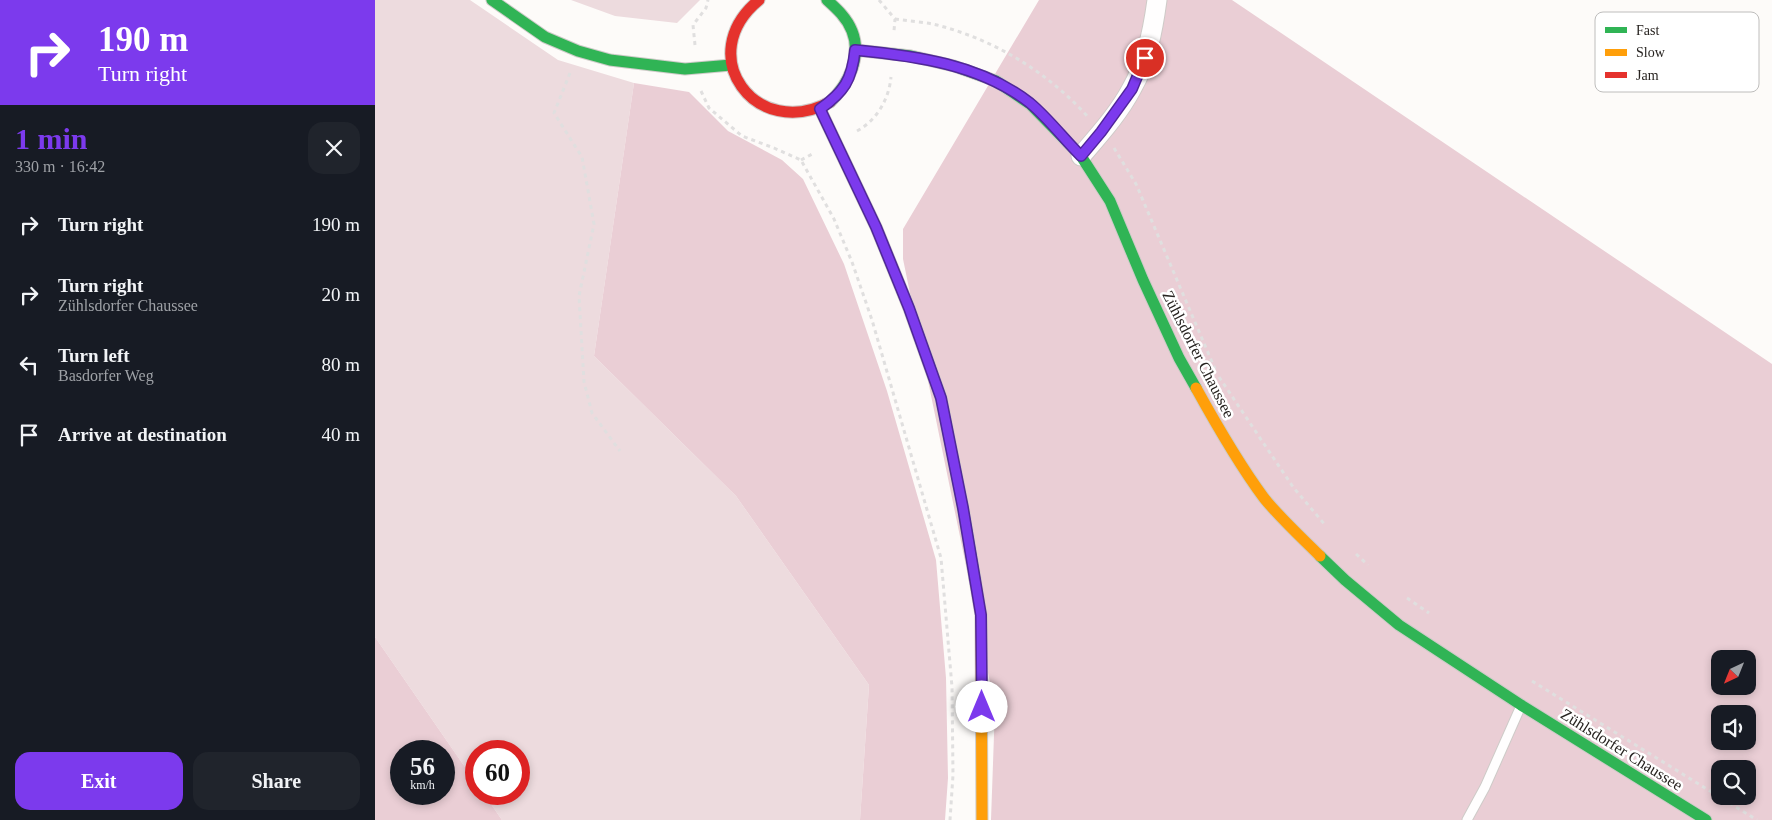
<!DOCTYPE html>
<html lang="en">
<head>
<meta charset="utf-8">
<style>
  body { margin:0; font-family:Georgia,serif; background:#20242c; color:#f1f3f6; height:100vh; display:flex; flex-direction:column; font-size:19px; white-space:nowrap }
  * { box-sizing:border-box; margin:0 }
  p { font-size:16px; color:#9ea1a6 }
  .icon { flex:none; width:28px; height:28px; fill:none; stroke:currentColor; stroke-width:2; stroke-linecap:round; stroke-linejoin:round }
  .map { position:relative; flex:1; overflow:hidden }
  .drawer { display:flex; flex-direction:column; background:#171b24; width:375px }
  .drawer>* { flex:none }
  .hud { background:#7c3aed; color:#fff; overflow:hidden }
  .needle { width:32px; rotate:223deg }
  .controls { position:absolute; left:1336px; top:650px; display:grid; gap:10px }
  .controls a { display:grid; place-items:center; width:45px; height:45px; border-radius:10px; background:#171b24; box-shadow:0 2px 8px #0003; font-size:25px }
  .speed { position:absolute; left:15px; top:740px; display:flex; gap:10px; font-size:25px; font-weight:700; text-align:center }
  .speed>* { display:grid; place-content:center; width:65px; height:65px; border-radius:50%; background:#171b24; box-shadow:0 2px 8px #0003; line-height:1 }
  .speed small { font-size:12px; font-weight:400 }
  .speed .limit { border:8px solid #d22; background:#fff; color:#111 }
  .pin { position:absolute; display:grid; place-items:center; width:42px; height:42px; color:#fff; margin:-21px; border:2px solid #fff; border-radius:50%; box-shadow:0 1px 5px #0007 }
  .me { position:absolute; width:55px; margin:-28px; rotate:0deg; stroke-linejoin:round; filter:drop-shadow(0 0 4px #0008) }
  .turn { display:flex; align-items:center; gap:18px; height:105px; padding:0 15px; font-size:22px }
  .turn .icon { width:65px; height:65px; stroke-width:2.5 }
  .turn b { display:block; font-size:35px; line-height:42px }
  .round { display:grid; place-items:center; flex:none; width:52px; height:52px; border-radius:15px; background:#20242c }
  .head { display:flex; align-items:center; justify-content:space-between; height:85px; padding:0 15px }
  h1 { font-size:30px; font-weight:800; line-height:38px; color:#7c3aed }
  .primary-button { display:flex; gap:10px; margin-top:auto; padding:10px 15px }
  .primary-button a { flex:1; height:58px; border-radius:15px; background:#7c3aed; color:#fff; font-size:20px; font-weight:800; line-height:58px; text-align:center }
  .primary-button a+a { background:#20242c; color:#f1f3f6 }
  ul { padding:0; list-style:none }
  li { display:flex; align-items:center; gap:15px; height:70px; padding:0 15px }
  li div { flex:1 }
  li b { display:block; font-size:19px }
  li em { font-style:normal }
  main { display:flex; flex:1; min-height:0 }
  .map>svg:first-child { display:block }
</style>
</head>
<body>
<main>
<section class="drawer">
<div class="hud">
<div class="turn"><svg class="icon" aria-label="right" viewBox="0 0 24 24"><path d="M7 20v-9h11M14 6l5 5-5 5"/></svg><div><b>190 m</b>Turn right</div></div>
</div>
<div class="head"><div><h1>1 min</h1><p>330 m · 16:42</p></div><a class="round"><svg class="icon" aria-label="close" viewBox="0 0 24 24"><path d="M6 6l12 12M18 6L6 18"/></svg></a></div>
<ul>
<li><svg class="icon" aria-label="right" viewBox="0 0 24 24"><path d="M7 20v-9h11M14 6l5 5-5 5"/></svg><div><b>Turn right</b></div><em>190 m</em></li>
<li><svg class="icon" aria-label="right" viewBox="0 0 24 24"><path d="M7 20v-9h11M14 6l5 5-5 5"/></svg><div><b>Turn right</b><p>Zühlsdorfer Chaussee</p></div><em>20 m</em></li>
<li><svg class="icon" aria-label="left" viewBox="0 0 24 24"><path d="M17 20v-9H6M10 6l-5 5 5 5"/></svg><div><b>Turn left</b><p>Basdorfer Weg</p></div><em>80 m</em></li>
<li><svg class="icon" aria-label="arrive" viewBox="0 0 24 24"><path d="M6 21V4h12l-3 4 3 4H6"/></svg><div><b>Arrive at destination</b></div><em>40 m</em></li>
</ul>
<div class="primary-button"><a>Exit</a><a>Share</a></div>
</section>
<div class="map">
<svg width="1397" height="820" viewBox="0 0 1397 820">
  <rect width="100%" height="100%" fill="#fdfbf9"/>
  <!-- green -->
  <g fill="#eddbde">
    <polygon points="0,0 95,0 183,60 259,83 219,356 361,496 494,685 485,820 127,820 109,794 144,794 144,751 101,751 101,783 0,637"/>
    <polygon points="196,0 325,0 302,23 240,16"/>
  </g>
  <!-- forest -->
  <g fill="#eaced5" fill-rule="evenodd">
    <path d="M664 0H857L1397 364V820H616L620 707 528 259V229ZM1345 659H1372V686H1345ZM1345 714H1372V741H1345ZM1345 769H1372V796H1345Z"/>
    <polygon points="259,83 314,92 353,131 407,160 428,179 469,264 512,391 561,560 571,678 573,778 570,820 485,820 494,685 361,496 219,356"/>
    <path d="M0 637 101 783V794H109L127 820H0ZM69 751V794H26V751Z"/>
  </g>
  <g fill="none" stroke-linecap="round" stroke-linejoin="round">
    <!-- lane casing -->
    <g stroke="#cecbc8" stroke-width="11">
      <polyline id="lane" points="1092,820 1110,787 1145,708"/>
    </g>
    <!-- street casing -->
    <g stroke="#cecbc8" stroke-width="21">
      <path id="street" d="M706 156C724 135 744 113 757 88 772 62 778 30 782 0"/>
    </g>
    <!-- fast casing -->
    <g stroke="#cecbc8" stroke-width="13">
      <g id="fast">
        <polyline points="117,0 170,37 203,51 235,60 310,69 356,65"/>
        <path d="M452 0C462 9 472 18 477 31 487 56 474 84 455 102"/>
        <polyline points="480,50 536,56 579,66 621,81 655,104 706,156 735,201 768,280 804,358 821,388"/>
        <polyline points="445,109 501,227 534,308 566,398 588,508 600,579"/>
        <polyline points="945,556 970,580 1024,625 1146,705 1331,820"/>
      </g>
    </g>
    <!-- slow casing -->
    <g stroke="#cecbc8" stroke-width="13">
      <g id="slow">
        <path d="M821 388C842 426 863 463 889 498 906 519 926 537 945 556"/>
        <polyline points="600,579 606,615 607,820"/>
      </g>
    </g>
    <!-- jam casing -->
    <g stroke="#cecbc8" stroke-width="13">
      <path id="jam" d="M384 0C317 55 381 142 455 102"/>
    </g>
    <!-- path -->
    <g stroke="#e0dfdf" stroke-width="3" stroke-dasharray="4 4" stroke-linecap="butt">
      <polyline points="504,0 520,19 519,31"/>
      <path d="M520 19C534 21 549 22 562 25 620 40 674 73 714 118"/>
      <polyline points="320,45 318,25 331,8 333,0"/>
      <polyline points="195,73 179,113 207,157 219,224 204,296 209,382 217,413 245,451"/>
      <polyline points="326,91 334,108 367,136 399,148 426,160 459,219 477,262 497,320 566,558 577,687 578,775 575,820"/>
      <path d="M482 131C502 120 514 99 516 77"/>
      <polyline points="739,148 761,184 840,369"/>
      <polyline points="426,160 439,153"/>
      <polyline points="844,377 918,487 951,526"/>
      <polyline points="981,554 993,565"/>
      <polyline points="1032,598 1054,613"/>
      <polyline points="1157,681 1382,820"/>
    </g>
    <!-- lane -->
    <use href="#lane" stroke="#fffefe" stroke-width="9"/>
    <!-- street -->
    <use href="#street" stroke="#fffefe" stroke-width="19"/>
    <!-- fast -->
    <use href="#fast" stroke="#30b455" stroke-width="11"/>
    <!-- slow -->
    <use href="#slow" stroke="#ff9f0a" stroke-width="11"/>
    <!-- jam -->
    <use href="#jam" stroke="#e5322d" stroke-width="11"/>
  </g>
  <g fill="none" stroke-linecap="round" stroke-linejoin="round">
    <!-- route casing -->
    <g stroke="#51269a" stroke-width="12">
      <path id="route" d="M607 707 606 615 588 508 566 398 534 308 501 227 445 109C469 92 477 80 480 50 541 56 605 64 655 103 673 118 689 139 706 156L726 132 757 89 770 58"/>
    </g>
    <!-- route -->
    <use href="#route" stroke="#7c3aed" stroke-width="9"/>
  </g>
  <g text-anchor="middle" stroke-width="5" stroke-linejoin="round" paint-order="stroke">
    <!-- street labels -->
    <g font-size="16" fill="#272320" stroke="#fff">
      <text transform="translate(824 354) rotate(63)" y="6">Zühlsdorfer Chaussee</text>
      <text transform="translate(1247 749) rotate(32)" y="6">Zühlsdorfer Chaussee</text>
    </g>
  </g>
  <!-- legend -->
  <rect x="1220" y="12" width="164" height="80" rx="8" fill="#fff" stroke="#bebdbc" stroke-width="1"/>
  <rect x="1230" y="27" width="22" height="6" fill="#30b455"/>
  <rect x="1230" y="49" width="22" height="7" fill="#ff9f0a"/>
  <rect x="1230" y="72" width="22" height="6" fill="#e5322d"/>
  <g font-size="14" fill="#272320">
    <text x="1261" y="35">Fast</text>
    <text x="1261" y="57">Slow</text>
    <text x="1261" y="80">Jam</text>
  </g>
</svg>
<div class="controls">
<a><svg class="needle" viewBox="-14 -14 28 28"><path d="M0-13l5 13h-10z" fill="#e53935"/><path d="M0 13l5-13h-10z" fill="#9ea1a6"/></svg></a>
<a><svg class="icon" aria-label="sound" viewBox="0 0 24 24"><path d="M4 9h4l5-4v14l-5-4H4zM17 9q2 3 0 6"/></svg></a>
<a><svg class="icon" aria-label="search" viewBox="0 0 24 24"><circle cx="10" cy="10" r="6"/><path d="M15 15l6 6"/></svg></a>
</div>
<div class="speed"><div>56<small>km/h</small></div><div class="limit">60</div></div>
<div class="pin" style="left:770px;top:58px;background:#d93025"><svg class="icon" aria-label="arrive" viewBox="0 0 24 24"><path d="M6 21V4h12l-3 4 3 4H6"/></svg></div>
<svg class="me" style="left:607px;top:707px" viewBox="-20 -20 40 40"><circle r="19" fill="#fff"/><path d="M0-13L10 11 0 6-10 11z" fill="#7c3aed"/></svg>
</div>
</main>
</body>
</html>
